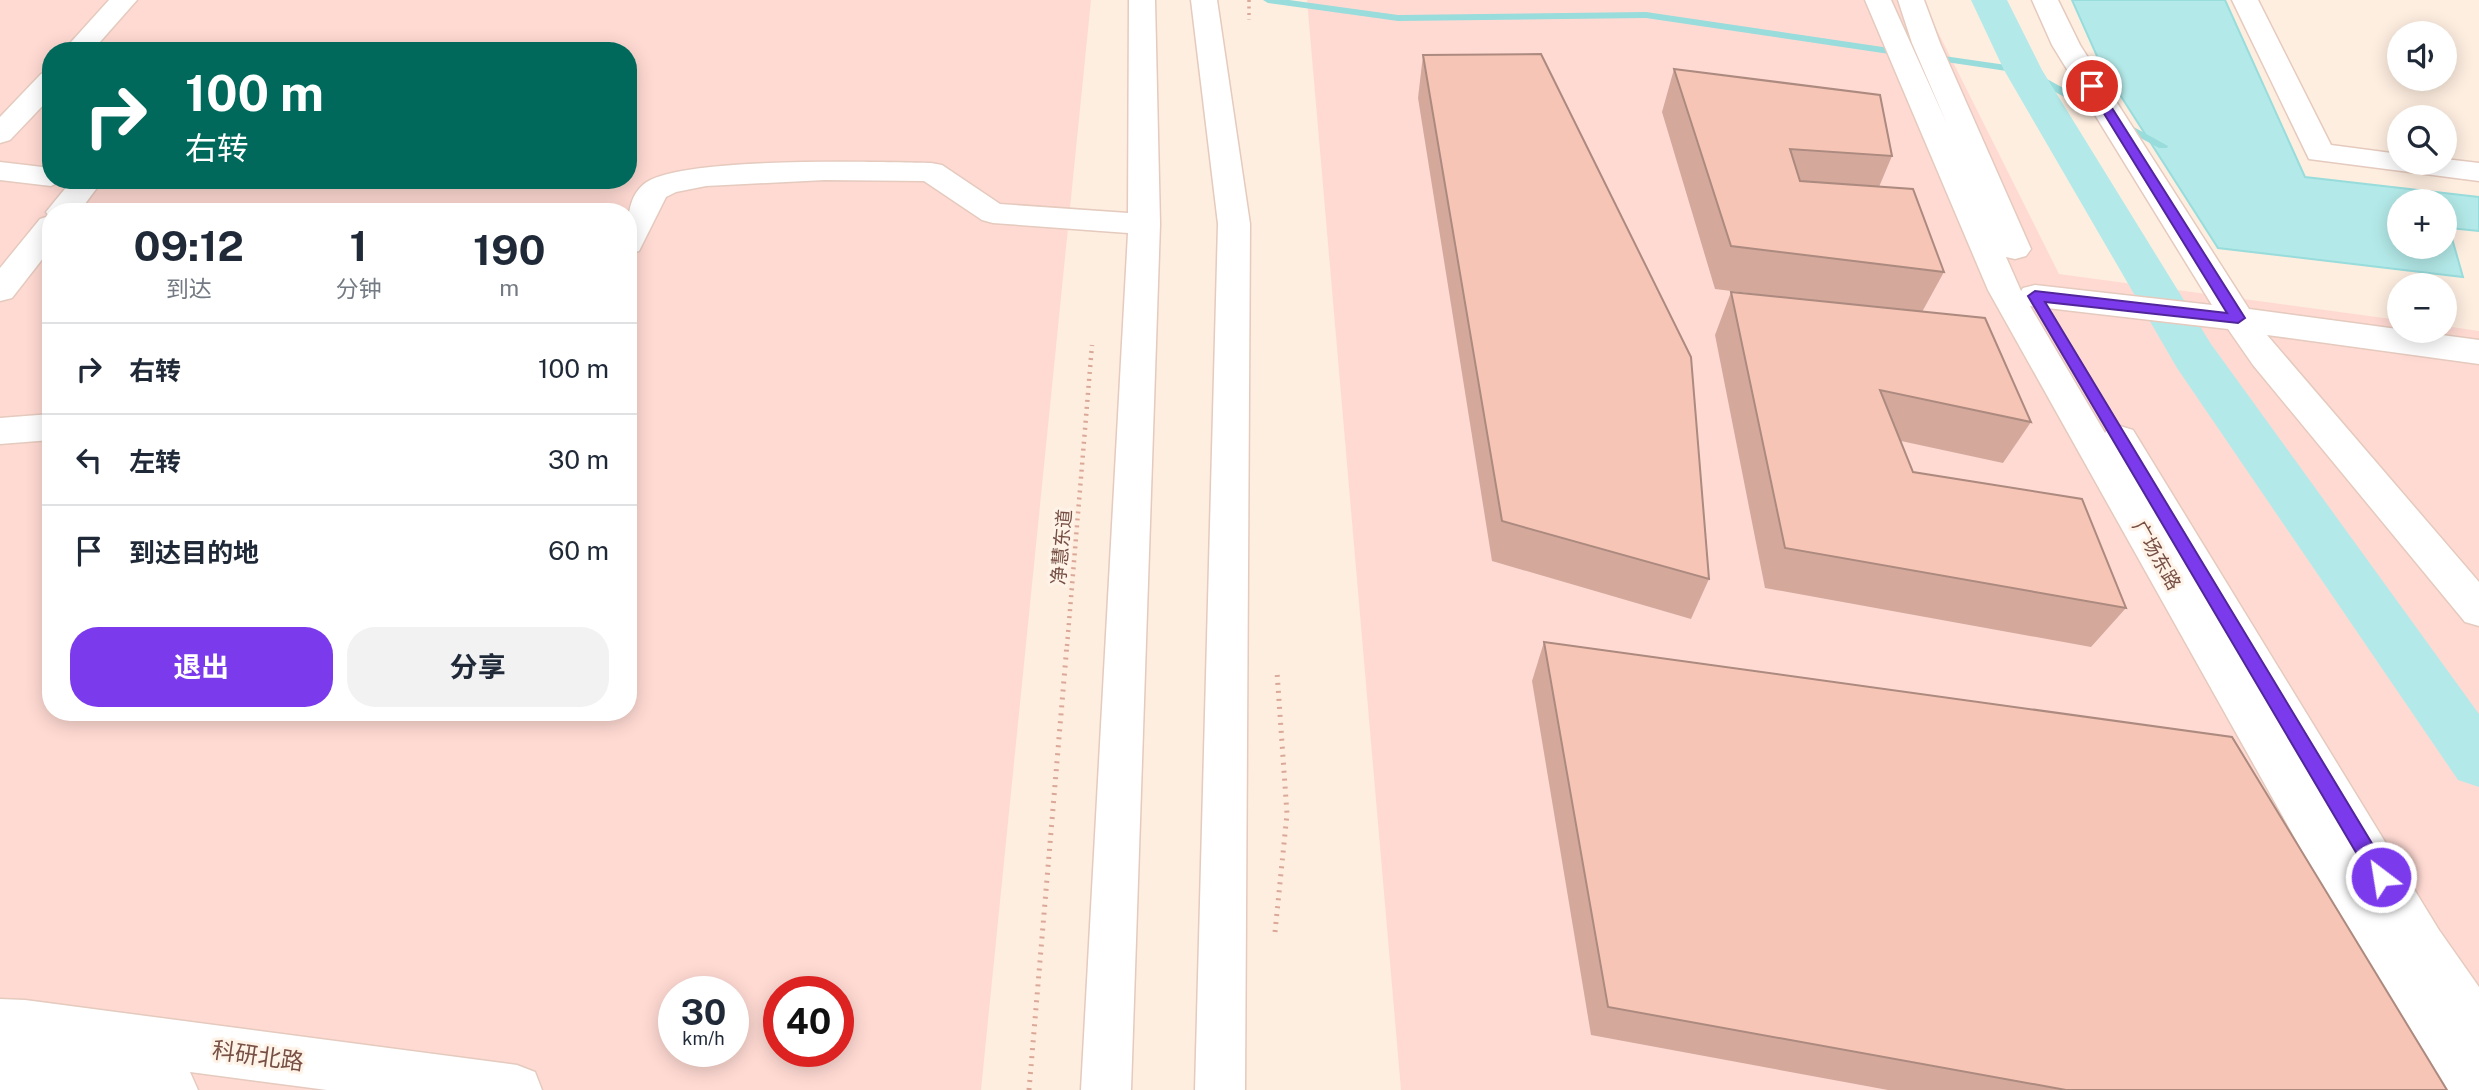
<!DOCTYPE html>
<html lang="zh">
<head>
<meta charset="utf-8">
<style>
  body { margin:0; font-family:"Public Sans","Noto Sans SC",sans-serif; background:#f2f2f3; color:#1f2937; height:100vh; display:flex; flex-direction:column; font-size:26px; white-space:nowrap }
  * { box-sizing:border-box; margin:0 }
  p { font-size:23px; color:#747a83 }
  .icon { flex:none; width:38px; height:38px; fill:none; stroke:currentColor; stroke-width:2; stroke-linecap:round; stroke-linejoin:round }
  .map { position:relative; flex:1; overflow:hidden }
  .panel { position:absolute; left:42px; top:203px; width:595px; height:518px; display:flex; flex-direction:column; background:#fff; border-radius:28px; box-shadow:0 4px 18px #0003 }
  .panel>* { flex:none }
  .guide { position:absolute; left:42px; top:42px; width:595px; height:147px; border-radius:28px; box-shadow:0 4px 18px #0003; background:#00695c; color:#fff; overflow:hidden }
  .fabs { position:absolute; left:2387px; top:21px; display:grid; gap:14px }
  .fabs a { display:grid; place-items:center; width:70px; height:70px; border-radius:50%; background:#fff; box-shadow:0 4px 18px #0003; font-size:35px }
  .speed { position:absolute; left:658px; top:976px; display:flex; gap:14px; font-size:35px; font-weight:700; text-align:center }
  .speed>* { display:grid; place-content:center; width:91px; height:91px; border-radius:50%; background:#fff; box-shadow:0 4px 18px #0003; line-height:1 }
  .speed small { font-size:18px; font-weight:400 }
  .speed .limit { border:10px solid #d22; background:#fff; color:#111 }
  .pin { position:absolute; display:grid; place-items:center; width:60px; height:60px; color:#fff; margin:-30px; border:4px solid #fff; border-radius:50%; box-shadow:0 2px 7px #0007 }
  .me { position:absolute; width:77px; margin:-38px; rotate:329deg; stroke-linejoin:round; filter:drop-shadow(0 0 5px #0008) }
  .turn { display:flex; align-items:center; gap:24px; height:147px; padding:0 28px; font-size:32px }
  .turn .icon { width:91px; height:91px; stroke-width:2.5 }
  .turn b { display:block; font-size:49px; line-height:60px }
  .eta { display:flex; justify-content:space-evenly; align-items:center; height:119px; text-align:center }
  .eta b { font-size:42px; font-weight:700; line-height:49px }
  .primary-button { display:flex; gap:14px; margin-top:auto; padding:14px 28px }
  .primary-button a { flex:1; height:80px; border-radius:28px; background:#7c3aed; color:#fff; font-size:28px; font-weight:700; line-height:80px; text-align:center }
  .primary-button a+a { background:#f2f2f3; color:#1f2937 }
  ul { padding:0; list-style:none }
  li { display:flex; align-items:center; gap:21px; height:91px; padding:0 28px; border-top:2px solid #e0e1e3 }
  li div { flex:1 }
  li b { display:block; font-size:26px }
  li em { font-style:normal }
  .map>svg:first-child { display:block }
</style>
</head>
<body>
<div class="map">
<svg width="2479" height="1090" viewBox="0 0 2479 1090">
  <rect width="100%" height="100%" fill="#feeee0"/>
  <!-- commercial -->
  <g fill="#ffdad3" fill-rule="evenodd">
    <path d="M0 0H1091L981 1090H0ZM51 51H628V180H51ZM51 212H628V712H51ZM674 992H733V1052H674ZM779 992H838V1052H779Z"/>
    <polygon points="1307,0 1922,0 2059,274 2399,320 2399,331 2445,331 2445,326 2479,331 2479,1090 1401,1090"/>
  </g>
  <!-- water -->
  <path fill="#b3eae9" stroke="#98dcdc" stroke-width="2" fill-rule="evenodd" d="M2072 0H2225L2305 177 2479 197V231L2449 228 2463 277 2218 248 2101 65ZM2399 201H2445V247H2399Z"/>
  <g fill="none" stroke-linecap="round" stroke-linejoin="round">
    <!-- stream -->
    <g fill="#98dcdc" fill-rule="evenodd">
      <polygon points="1263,0 1289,0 1398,15 1646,12 1903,50 1908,53 1903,56 1646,18 1398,21 1268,3"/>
      <polygon points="1930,54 2027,68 2168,146 2167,148 2159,148 2020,73 1926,59 1926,55"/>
    </g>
    <!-- canal -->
    <polygon fill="#b3eae9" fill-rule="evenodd" points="1971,0 2007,0 2042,70 2211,344 2479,714 2479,787 2458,780 2177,368 2004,70"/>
    <!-- minor casing -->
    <g stroke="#e5cabe" stroke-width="3">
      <g id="minor">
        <polygon points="109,0 137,0 92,51 63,51"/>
        <path d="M1129 0H1155L1160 224 1131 1090H1081L1128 233 993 223 982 220 924 181 825 180 706 186 676 192 666 197 639 251 628 254C628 232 624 200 644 184 678 156 880 162 931 163L942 165 1000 204 1128 213Z"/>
        <polygon points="1191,0 1217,0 1250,224 1245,1090 1195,1090 1218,224"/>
        <polygon points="1865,0 1891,0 1947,124 1912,43 1898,0 1924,0 1940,43 2031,249 2026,256 2015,259 2006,257 2021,291 2023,288 2035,285 2212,305 2052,45 2032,0 2058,0 2080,45 2249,309 2479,340 2479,364 2267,335 2479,582 2479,626 2465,622 2253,365 2228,329 2030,306 2105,433 2107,430 2120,426 2133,430 2439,930 2479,987 2479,1090 2447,1090 2352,940 1988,290"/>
        <polygon points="2232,0 2258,0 2331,145 2399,154 2399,163 2445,163 2445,159 2479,163 2479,181 2309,159"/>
        <polygon points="51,72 51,97 10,140 0,143 0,117 41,74"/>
        <polygon points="0,162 51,168 51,180 64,180 51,186 0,180"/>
        <polygon points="65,180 102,181 79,212 51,212 51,248 12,298 0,301 0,268 40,219 49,216 46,212 68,185"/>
        <polygon points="51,414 51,440 0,444 0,418"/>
        <polygon points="0,999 25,1000 517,1065 535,1072 542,1090 327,1090 190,1072 198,1090 0,1090"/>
      </g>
    </g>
    <!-- path-far2 -->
    <polyline stroke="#dba898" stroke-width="3.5" stroke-dasharray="2 4.5" stroke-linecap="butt" points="1249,0 1249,20"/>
    <!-- path-far1 -->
    <polyline stroke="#dba898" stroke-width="4.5" stroke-dasharray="2 5" stroke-linecap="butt" points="1067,646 1092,345"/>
    <!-- path -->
    <g stroke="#dba898" stroke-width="5" stroke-dasharray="2 6" stroke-linecap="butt">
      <polyline points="1275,932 1287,814 1277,672"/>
      <polyline points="1029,1090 1067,644"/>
    </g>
    <!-- minor -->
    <use href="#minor" fill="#fff" fill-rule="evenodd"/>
  </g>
  <!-- wall -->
  <g fill="#d4a99c">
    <polygon points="1423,55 1709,579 1691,619 1492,561 1418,98"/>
    <polygon points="1674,69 1892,156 1879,187 1944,272 1922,312 2031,422 2003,463 1901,441 1913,472 2126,608 2091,647 1765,588 1715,335 1731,292 1789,298 1715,289 1662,112"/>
    <polygon points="1544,642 2447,1090 1888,1090 1591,1035 1532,681"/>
  </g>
  <!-- building -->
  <g fill="#f6c5b5" stroke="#ac8a7f" stroke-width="2">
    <polygon points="1541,54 1691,357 1709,579 1502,521 1423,55"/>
    <polygon points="1674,69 1880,95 1892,156 1790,149 1800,181 1913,189 1944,272 1731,246"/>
    <polygon points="1731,292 1985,318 2031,422 1880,390 1913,472 2082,499 2126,608 1785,548"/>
    <polygon points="1544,642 2232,737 2447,1090 2066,1090 1608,1007"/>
  </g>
  <!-- route -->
  <polygon fill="#7c3aed" stroke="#51269a" stroke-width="2" points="2092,82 2098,86 2245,318 2238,323 2045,302 2388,870 2390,877 2388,883 2381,885 2374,883 2028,296 2035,291 2227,313 2087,86"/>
  <g text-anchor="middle" stroke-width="6" stroke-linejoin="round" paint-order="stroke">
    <!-- street labels -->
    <g font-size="19" fill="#774f45" stroke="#fff3e8">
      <text transform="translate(1061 547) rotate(-85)" y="7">净慧东道</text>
      <text transform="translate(2157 555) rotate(60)" y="7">广场东路</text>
    </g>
    <!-- near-street labels -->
    <g font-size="23" fill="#774f45" stroke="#fff3e8">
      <text transform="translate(258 1056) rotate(8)" y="8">科研北路</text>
    </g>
  </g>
</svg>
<div class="fabs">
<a><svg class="icon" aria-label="sound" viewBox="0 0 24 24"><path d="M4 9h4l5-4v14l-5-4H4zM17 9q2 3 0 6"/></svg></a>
<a><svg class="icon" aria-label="search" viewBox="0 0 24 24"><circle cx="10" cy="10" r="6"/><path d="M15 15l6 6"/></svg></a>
<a>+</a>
<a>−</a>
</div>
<div class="speed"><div>30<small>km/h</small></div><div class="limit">40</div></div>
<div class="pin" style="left:2092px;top:86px;background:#d93025"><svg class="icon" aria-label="arrive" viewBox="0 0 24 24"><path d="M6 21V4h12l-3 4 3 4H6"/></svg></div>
<svg class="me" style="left:2381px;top:877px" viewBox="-20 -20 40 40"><circle r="17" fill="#7c3aed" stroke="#fff" stroke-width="3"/><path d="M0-11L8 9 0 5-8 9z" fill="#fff"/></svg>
<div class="guide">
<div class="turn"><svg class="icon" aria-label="right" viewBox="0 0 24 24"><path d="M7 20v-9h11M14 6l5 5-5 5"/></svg><div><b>100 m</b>右转</div></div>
</div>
<section class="panel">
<div class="eta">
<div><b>09:12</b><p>到达</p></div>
<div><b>1</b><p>分钟</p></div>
<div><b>190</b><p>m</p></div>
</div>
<ul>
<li><svg class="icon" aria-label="right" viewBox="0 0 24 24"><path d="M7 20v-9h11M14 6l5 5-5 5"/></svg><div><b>右转</b></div><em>100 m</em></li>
<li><svg class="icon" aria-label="left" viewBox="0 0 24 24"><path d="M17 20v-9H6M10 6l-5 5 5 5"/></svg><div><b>左转</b></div><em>30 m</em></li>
<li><svg class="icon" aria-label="arrive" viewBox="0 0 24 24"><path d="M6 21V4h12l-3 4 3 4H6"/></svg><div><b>到达目的地</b></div><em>60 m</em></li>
</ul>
<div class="primary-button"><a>退出</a><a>分享</a></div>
</section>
</div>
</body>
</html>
